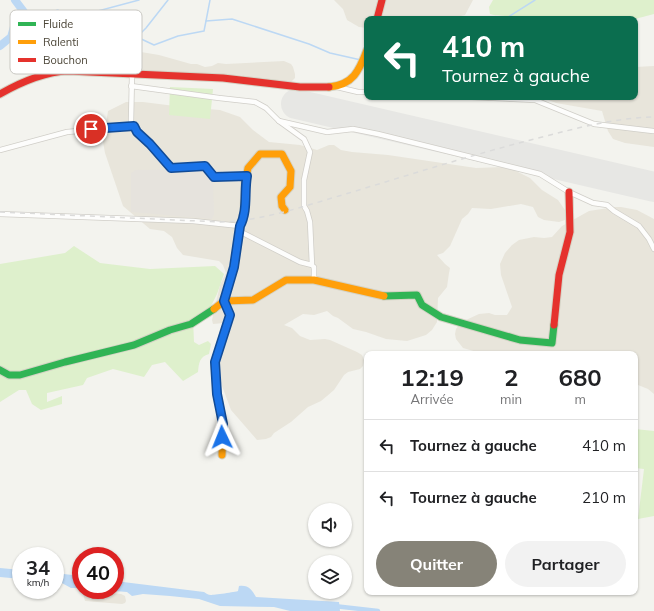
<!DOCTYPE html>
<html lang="fr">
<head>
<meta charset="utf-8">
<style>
  body { margin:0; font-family:Mulish,sans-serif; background:#f2f2f2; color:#202124; height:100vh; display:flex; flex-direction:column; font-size:15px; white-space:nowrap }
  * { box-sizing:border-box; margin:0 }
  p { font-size:13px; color:#757577 }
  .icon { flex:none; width:22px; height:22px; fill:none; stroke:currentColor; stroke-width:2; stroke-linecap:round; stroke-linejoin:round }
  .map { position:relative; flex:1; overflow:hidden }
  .sheet { position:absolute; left:364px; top:351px; width:274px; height:244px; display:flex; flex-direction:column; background:#fff; border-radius:8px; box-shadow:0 1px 3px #0004 }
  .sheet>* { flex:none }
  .guide { position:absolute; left:364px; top:16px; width:274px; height:84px; border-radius:8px; box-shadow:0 1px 3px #0004; background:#0b6e4f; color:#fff; overflow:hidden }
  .tools { position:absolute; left:308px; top:503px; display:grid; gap:8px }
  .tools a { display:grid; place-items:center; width:44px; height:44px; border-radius:50%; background:#fff; box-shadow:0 1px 3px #0004; font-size:20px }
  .speed { position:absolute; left:12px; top:547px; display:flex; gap:8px; font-size:20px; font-weight:700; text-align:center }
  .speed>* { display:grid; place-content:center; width:52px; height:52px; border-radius:50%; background:#fff; box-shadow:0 1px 3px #0004; line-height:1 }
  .speed small { font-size:10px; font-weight:400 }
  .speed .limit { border:6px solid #d22; background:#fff; color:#111 }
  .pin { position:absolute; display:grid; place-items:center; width:34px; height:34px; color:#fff; margin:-17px; border:2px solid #fff; border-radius:50%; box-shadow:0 1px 4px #0007 }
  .me { position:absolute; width:44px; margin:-22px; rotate:358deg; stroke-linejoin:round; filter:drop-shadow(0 0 3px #0008) }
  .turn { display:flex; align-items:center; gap:14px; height:84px; padding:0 12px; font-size:18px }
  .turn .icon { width:52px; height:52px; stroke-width:2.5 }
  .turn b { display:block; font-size:28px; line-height:34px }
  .eta { display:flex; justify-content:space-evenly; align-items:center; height:68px; text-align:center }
  .eta b { font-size:24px; font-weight:700; line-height:28px }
  .primary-button { display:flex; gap:8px; margin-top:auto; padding:8px 12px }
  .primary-button a { flex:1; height:46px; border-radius:24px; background:#868378; color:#fff; font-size:16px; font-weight:700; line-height:46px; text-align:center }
  .primary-button a+a { background:#f2f2f2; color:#202124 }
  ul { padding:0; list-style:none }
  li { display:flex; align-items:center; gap:12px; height:52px; padding:0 12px; border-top:1px solid #e0e0e0 }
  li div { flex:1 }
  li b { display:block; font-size:15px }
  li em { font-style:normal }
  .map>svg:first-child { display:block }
</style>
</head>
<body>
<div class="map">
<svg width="654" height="611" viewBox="0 0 654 611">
  <rect width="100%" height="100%" fill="#f3f3ee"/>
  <!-- residential -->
  <g fill="#e8e5db">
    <polygon points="334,0 473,0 465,15 449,19 367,19 367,28 359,27 347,20 343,9"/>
    <polygon points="110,43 121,44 135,51 159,55 191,64 197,64 205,67 212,66 218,63 226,64 284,61 291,64 293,67 295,74 295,78 291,82 273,81 264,78 245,79 242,75 136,73 117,69 110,69 105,63 103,54"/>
    <polygon points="654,66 654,147 625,143 613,139 608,131 602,111 556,103 541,97 635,97 635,67"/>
    <polygon points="126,102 143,102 183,107 220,110 240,117 253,130 269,142 300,145 317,150 329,145 334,145 341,150 352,152 388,155 476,168 503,167 510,168 530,178 542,190 558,200 565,210 566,215 565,220 559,222 544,220 538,217 533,207 521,204 491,209 472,208 468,214 462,219 450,246 443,253 437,255 445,264 450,268 449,273 447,287 438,298 437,322 432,330 426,335 407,341 386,339 366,332 353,329 338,318 333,316 327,311 314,315 303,314 284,325 292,328 300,336 310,340 325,339 330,340 357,352 362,355 364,360 363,366 360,369 348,372 344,375 334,390 327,396 321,401 308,407 291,422 274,433 271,437 266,439 257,440 231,410 212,359 224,323 213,324 212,320 220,285 226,273 223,265 219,261 183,255 177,248 172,237 164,231 150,229 123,206 105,153 103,142 108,111"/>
    <polygon points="615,207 621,207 637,210 654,219 654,394 648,389 638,385 635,386 635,354 484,354 463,348 456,339 455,334 456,329 460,324 466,320 479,314 489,313 495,315 507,315 512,307 501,275 500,264 505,253 512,245 519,240 534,237 544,238 552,237 562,226 589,211"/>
    <polygon points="86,591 121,594 125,596 126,601 125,603 122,604 85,601 83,593"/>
  </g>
  <!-- industrial -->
  <polygon fill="#e6e3dd" points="209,167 213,179 214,215 212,219 131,212 131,173 136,170 204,169"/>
  <!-- green -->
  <g fill="#def0cc">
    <path d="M493 0H654V14L635 19 512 18C504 14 498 17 490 14L489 7Z"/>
    <polygon points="170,87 213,89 210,119 169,115"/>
    <path d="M74 246 100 263 150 269 215 266 224 274 217 294 209 310 193 318 194 342 199 345 208 341 211 344 209 354C199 357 199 363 198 372L183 381 165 362 152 365 144 377 113 369 87 378 83 385 47 393V402L62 396V404L41 410 32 404 26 390H19L0 402V264L65 253Z"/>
    <polygon points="635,429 654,431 654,516 638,519 644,469 635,468"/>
  </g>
  <!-- water -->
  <g fill="#bcd8f4">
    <polygon points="0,568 21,570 21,579 0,577"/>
    <polygon points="55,573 81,576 81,588 71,588 60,582 55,582"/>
    <path d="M115 581 204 592C206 593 208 595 211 595 213 595 236 592 238 591L239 586C249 585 251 589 256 597L339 602 340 611H290L274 607 220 606 199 599 170 596 143 594 132 596 127 592 102 590H115Z"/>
  </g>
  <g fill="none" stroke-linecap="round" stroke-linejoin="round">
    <!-- stream -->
    <g stroke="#bcd8f4" stroke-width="1.5">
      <polyline points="168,0 146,28 137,37 154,45 178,36 204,31 206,21"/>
      <polyline points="210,0 206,21 232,19 309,44 330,53 361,60"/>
      <polyline points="505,19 535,0"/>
      <polyline points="15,23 58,10 68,19 139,0"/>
    </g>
    <!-- canal -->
    <polyline stroke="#bcd8f4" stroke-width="4.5" points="334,606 378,611"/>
    <!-- river -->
    <polyline stroke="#bcd8f4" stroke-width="8" points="0,46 11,37 15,23 24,12 15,0"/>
    <!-- runway -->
    <polyline stroke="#e7e7e4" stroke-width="30" points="296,104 654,187"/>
    <!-- street casing -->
    <g stroke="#d0cec8" stroke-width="6">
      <g id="street">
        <polyline points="132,75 131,122 137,132 171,168 205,166 214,177 247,176"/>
        <polyline points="131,86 219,98 255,102 266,108 279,121 304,139 310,152 304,180 304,206 307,211 310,222 312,265 314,267 314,280"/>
        <polyline points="337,87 358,92 367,92"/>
        <polyline points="472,97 535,100 594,124 653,131"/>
        <polyline points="279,121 327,132 353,129 378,134 540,174 569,192 593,203 607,205 614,211 639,226 649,239 654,249"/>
        <polyline points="0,150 67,132 134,126"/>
        <polyline points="0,214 193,221 240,226"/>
        <polyline points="239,231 300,262 312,265"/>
      </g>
    </g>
    <!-- fast casing -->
    <g stroke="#d4d2c4" stroke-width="9">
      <g id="fast">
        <polyline points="384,296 417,295 422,305 441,317 520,340 552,343 554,325"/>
        <polyline points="0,370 9,375 20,375 65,362 134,345 170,330 191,324 214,309"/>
      </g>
    </g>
    <!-- slow casing -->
    <g stroke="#d4d2c4" stroke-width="9">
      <g id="slow">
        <path d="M329 87C353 85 359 71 367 50"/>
        <polyline points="214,309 224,301 234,267 240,226 244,212 245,183 248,168 260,154 282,154 291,171 290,187 281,197 282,206 285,210"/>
        <polyline points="222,455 223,424 217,394 215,362 230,315 224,301 253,300 286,280 314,280 384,296"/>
      </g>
    </g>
    <!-- jam casing -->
    <g stroke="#d4d2c4" stroke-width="9">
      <g id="jam">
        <polyline points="377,19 382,0"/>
        <path d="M0 94C21 82 43 72 68 71L223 78 300 87H329"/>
        <polyline points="554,325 559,275 570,232 569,192"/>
      </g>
    </g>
    <!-- street -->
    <use href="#street" stroke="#fdfdfc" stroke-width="4.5"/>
    <!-- fast -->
    <use href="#fast" stroke="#30b455" stroke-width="7"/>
    <!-- slow -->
    <use href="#slow" stroke="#ff9f0a" stroke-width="7"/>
    <!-- jam -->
    <use href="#jam" stroke="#e5322d" stroke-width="7"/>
    <!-- rail -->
    <path stroke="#dbdbda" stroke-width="1.5" stroke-dasharray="5 5" stroke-linecap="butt" d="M0 212 220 222C264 221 307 205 349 193 412 174 475 154 538 138 578 128 613 118 654 117"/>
  </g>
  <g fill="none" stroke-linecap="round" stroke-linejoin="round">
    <!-- route casing -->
    <g stroke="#114b97" stroke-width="10">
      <path id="route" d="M91 129 134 126 137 132 150 144 171 168 205 166 214 177 247 176C244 192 248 211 240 226L234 267 224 301 230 315 215 362 217 394 223 424 222 437"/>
    </g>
    <!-- route -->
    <use href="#route" stroke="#1a73e8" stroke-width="7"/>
  </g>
  <!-- legend -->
  <rect x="10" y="10" width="132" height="64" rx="6" fill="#fff" stroke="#c9c8c3" stroke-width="1"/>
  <rect x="18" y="22" width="18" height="4" fill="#30b455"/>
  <rect x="18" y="40" width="18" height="4" fill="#ff9f0a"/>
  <rect x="18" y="58" width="18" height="4" fill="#e5322d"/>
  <g font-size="11" fill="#4c4638">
    <text x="43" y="28">Fluide</text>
    <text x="43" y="46">Ralenti</text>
    <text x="43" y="64">Bouchon</text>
  </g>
</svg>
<div class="tools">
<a><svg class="icon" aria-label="sound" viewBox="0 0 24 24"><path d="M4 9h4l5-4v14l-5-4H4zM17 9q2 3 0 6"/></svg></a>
<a><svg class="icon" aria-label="layers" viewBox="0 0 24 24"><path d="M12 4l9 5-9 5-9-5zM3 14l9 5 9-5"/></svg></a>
</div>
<div class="speed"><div>34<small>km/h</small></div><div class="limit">40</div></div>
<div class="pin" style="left:91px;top:129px;background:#d93025"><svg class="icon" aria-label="arrive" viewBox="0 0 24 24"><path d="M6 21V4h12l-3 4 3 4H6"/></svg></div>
<svg class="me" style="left:222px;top:437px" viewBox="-20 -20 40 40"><path d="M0-17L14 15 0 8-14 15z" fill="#1a73e8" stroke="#fff" stroke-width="4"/></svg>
<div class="guide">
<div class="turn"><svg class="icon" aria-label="left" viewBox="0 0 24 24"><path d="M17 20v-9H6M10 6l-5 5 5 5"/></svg><div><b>410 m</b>Tournez à gauche</div></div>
</div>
<section class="sheet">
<div class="eta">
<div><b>12:19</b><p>Arrivée</p></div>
<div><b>2</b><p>min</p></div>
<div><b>680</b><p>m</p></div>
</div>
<ul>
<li><svg class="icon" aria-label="left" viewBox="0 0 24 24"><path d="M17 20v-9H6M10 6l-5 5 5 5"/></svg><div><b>Tournez à gauche</b></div><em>410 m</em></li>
<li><svg class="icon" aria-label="left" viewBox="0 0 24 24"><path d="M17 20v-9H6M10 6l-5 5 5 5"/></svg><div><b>Tournez à gauche</b></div><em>210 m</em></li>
</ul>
<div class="primary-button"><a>Quitter</a><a>Partager</a></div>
</section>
</div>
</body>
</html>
